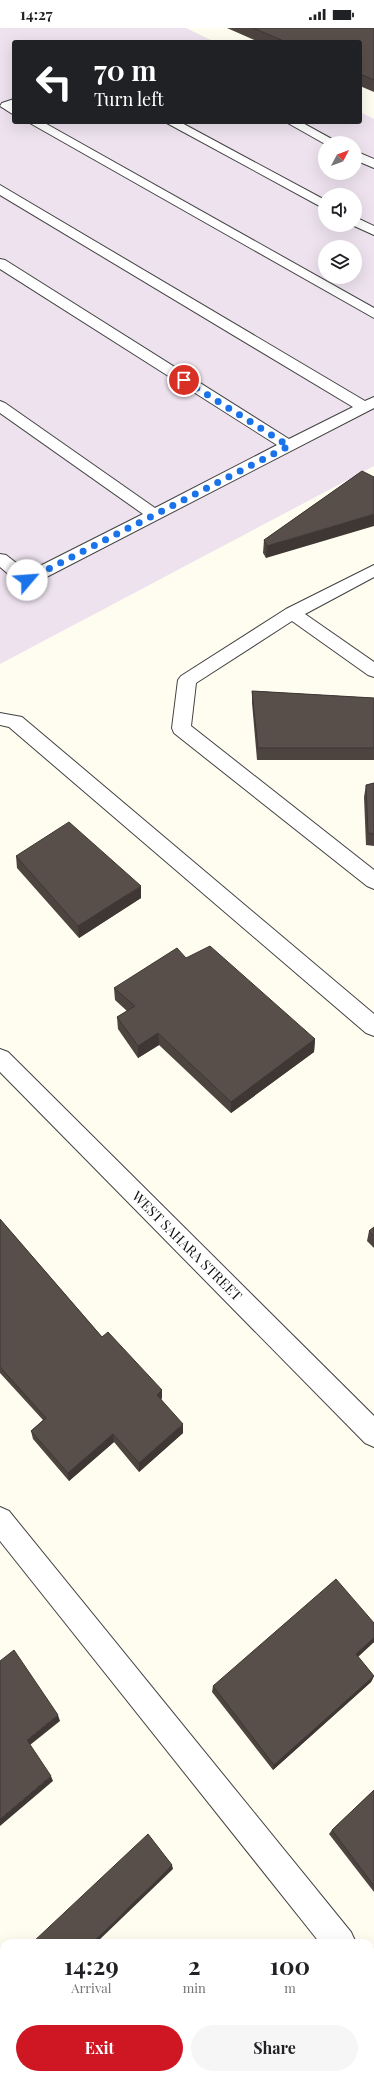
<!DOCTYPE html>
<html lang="en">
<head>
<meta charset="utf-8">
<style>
  body { margin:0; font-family:"Playfair Display",serif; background:#f6f6f6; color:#202124; height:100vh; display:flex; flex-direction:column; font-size:15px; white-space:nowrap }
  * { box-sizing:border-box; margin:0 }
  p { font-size:13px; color:#757577 }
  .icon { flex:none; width:22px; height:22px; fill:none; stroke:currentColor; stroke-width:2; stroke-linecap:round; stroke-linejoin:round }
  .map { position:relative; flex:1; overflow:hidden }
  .sheet { position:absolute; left:0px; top:1911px; width:374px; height:140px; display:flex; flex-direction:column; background:#fff; border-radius:12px 12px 0 0; box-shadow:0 4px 16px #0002 }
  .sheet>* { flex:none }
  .guide { position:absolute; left:12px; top:12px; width:350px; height:84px; border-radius:4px; box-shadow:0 4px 16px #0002; background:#202124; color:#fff; overflow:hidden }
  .needle { width:26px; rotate:49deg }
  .fabs { position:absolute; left:318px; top:108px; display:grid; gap:8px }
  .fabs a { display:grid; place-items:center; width:44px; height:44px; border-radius:50%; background:#fff; box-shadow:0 4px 16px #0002; font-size:20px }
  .pin { position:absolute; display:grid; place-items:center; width:34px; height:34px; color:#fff; margin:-17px; border:2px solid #fff; border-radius:50%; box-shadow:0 1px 4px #0007 }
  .me { position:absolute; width:44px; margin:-22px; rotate:63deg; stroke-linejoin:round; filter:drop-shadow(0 0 3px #0008) }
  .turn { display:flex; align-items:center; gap:14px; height:84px; padding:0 16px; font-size:18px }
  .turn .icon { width:52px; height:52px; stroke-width:2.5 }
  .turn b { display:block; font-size:28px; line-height:34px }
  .eta { display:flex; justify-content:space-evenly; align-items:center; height:68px; text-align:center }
  .eta b { font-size:24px; font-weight:700; line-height:28px }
  .cta { display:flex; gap:8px; margin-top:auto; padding:8px 16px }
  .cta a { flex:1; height:46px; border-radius:24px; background:#ce1722; color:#fff; font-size:16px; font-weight:700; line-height:46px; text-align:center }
  .cta a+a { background:#f6f6f6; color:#202124 }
  .status { display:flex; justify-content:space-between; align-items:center; height:28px; padding:0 20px; background:#fff; direction:ltr }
  .status svg { height:11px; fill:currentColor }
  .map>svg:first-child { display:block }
</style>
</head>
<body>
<div class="status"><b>14:27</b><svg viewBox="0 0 49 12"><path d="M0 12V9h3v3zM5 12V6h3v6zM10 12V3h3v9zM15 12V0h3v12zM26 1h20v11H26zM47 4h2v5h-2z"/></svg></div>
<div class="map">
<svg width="374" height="2051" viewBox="0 0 374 2051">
  <rect width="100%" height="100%" fill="#fffcf0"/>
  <!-- industrial -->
  <path fill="#ede2ee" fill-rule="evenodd" d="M0 0H186L215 14H14V94H360V84L374 91V438L0 636ZM325 115H355V145H325ZM325 167H355V197H325ZM325 219H355V249H325Z"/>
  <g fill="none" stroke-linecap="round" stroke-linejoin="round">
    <!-- minor casing -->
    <g stroke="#424242" stroke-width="2">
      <g id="minor">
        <polygon points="14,71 14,87 0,78 2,75"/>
        <polygon points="28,94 43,94 374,280 374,290"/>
        <polygon points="165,94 180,94 325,172 325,181"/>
        <polygon points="286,94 301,94 339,115 325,116"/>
        <polygon points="355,123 374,131 374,140 355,132"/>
        <path d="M0 157 365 373 374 369V380L33 556C20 559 10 547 0 539V526L6 527 28 544 143 486 0 385V373L5 375 155 480 277 417 0 241V231L5 232 289 411 353 379 0 167Z"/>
        <polygon points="355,189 374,198 374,207 352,197 355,197"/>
        <polygon points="374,537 374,549 305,586 374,634 374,649 368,647 292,593 196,655 191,698 374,842 374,861 367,858 174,705 172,700 178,652 181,648 286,581"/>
        <polygon points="0,685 22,689 374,986 374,1008 366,1005 9,699 0,697"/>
        <polygon points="0,1021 8,1024 374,1388 374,1419 365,1415 0,1044"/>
        <polygon points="0,1479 9,1483 351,1904 356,1915 320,1915 0,1513"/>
        <polygon points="370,1936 374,1938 374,1973 370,1971"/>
      </g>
    </g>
    <!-- minor -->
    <use href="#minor" fill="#fff" fill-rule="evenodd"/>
  </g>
  <!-- wall -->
  <g fill="#4d4440">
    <polygon points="227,0 374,0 374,64 360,58 360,14 259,14"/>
    <polygon points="362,443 266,530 263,525 264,512"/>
    <polygon points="252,663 374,670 374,732 257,732 252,675"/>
    <polygon points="374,755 374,818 366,817 364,769 366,757"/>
    <polygon points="16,828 141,870 79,910 17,840"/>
    <polygon points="186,930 315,1011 314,1024 231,1085 159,1017 138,1030 118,1001 117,989 127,983 115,972 114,960"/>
    <polygon points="0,1191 102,1309 162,1370 161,1371 183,1405 139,1444 114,1414 69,1453 33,1411 31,1403 43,1392 0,1345"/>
    <polygon points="374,1199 374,1220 367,1213 369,1203"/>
    <polygon points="374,1595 374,1614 358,1629 374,1648 371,1654 273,1742 212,1664 213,1658"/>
    <polygon points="374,1762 374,1864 329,1806 332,1802"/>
  </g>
  <!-- shaded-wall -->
  <g fill="#3e3734">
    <polygon points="374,486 374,498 266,530 267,518"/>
    <polygon points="141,858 141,870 79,910 78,898"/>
    <polygon points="158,1005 159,1017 138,1030 138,1018"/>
    <polygon points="315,1011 314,1024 231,1085 231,1074"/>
    <polygon points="162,1362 162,1370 157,1375 157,1367"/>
    <polygon points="183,1396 183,1405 139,1444 139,1435"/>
    <polygon points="113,1406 114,1414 69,1453 68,1445"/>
    <polygon points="374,1610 374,1614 354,1632 356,1626"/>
    <polygon points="374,1648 371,1654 273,1742 274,1737"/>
    <polygon points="58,1687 60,1693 30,1717 27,1712"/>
    <polygon points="51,1748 53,1753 0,1798 0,1791"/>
    <polygon points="172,1837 173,1841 96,1915 92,1915"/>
  </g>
  <!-- building -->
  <g fill="#594f4a" stroke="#3e3734">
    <polygon points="253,0 374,0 374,52 360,46 360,14 286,14"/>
    <polygon points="362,443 374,449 374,486 267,518 264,512"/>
    <polygon points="252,663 374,670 374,720 258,720"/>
    <polygon points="374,755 374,806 368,805 366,757"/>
    <polygon points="69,794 141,858 78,898 16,828"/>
    <polygon points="210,918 315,1011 231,1074 158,1005 138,1018 117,989 135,978 114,960 177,920 186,930"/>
    <polygon points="0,1191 102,1309 108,1304 162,1362 157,1367 183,1396 139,1435 113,1406 68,1445 31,1403 46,1390 0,1339"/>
    <polygon points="374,1199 374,1208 369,1203"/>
    <polygon points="336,1551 374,1595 374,1610 356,1626 374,1648 274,1737 213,1658"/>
    <polygon points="14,1622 58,1687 27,1712 51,1748 0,1791 0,1633"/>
    <polygon points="374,1762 374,1858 332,1802"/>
    <polygon points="148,1806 172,1837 92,1915 32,1915"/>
    <polygon points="4,1941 4,1981 0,1974 0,1945"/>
    <polygon points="139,2047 309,2047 305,2051 136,2051"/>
  </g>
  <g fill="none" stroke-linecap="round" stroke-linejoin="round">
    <!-- route -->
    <polyline stroke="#1a73e8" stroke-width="7" stroke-dasharray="0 12.6" points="27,552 289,418 184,352"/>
  </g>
  <g text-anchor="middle" stroke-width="4" stroke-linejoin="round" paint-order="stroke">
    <!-- street labels -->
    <g font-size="14" fill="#0f0f0f" stroke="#fff">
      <text transform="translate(187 1218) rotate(45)" y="5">WEST SAHARA STREET</text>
    </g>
  </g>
</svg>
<div class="fabs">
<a><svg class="needle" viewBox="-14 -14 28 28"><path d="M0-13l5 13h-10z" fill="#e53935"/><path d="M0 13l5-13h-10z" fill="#757577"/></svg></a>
<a><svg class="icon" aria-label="sound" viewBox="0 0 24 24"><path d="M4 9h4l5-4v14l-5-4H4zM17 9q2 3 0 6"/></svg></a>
<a><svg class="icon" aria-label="layers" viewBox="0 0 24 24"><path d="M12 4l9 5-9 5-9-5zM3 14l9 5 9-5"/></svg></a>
</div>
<div class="pin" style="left:184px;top:352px;background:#d93025"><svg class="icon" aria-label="arrive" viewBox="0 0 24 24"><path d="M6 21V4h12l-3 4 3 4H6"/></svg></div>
<svg class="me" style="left:27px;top:552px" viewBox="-20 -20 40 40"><circle r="19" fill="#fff"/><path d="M0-13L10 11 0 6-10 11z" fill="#1a73e8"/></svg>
<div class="guide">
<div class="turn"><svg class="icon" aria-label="left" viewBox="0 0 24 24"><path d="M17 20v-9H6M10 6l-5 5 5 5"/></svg><div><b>70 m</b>Turn left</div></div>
</div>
<section class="sheet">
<div class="eta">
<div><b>14:29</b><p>Arrival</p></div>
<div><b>2</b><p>min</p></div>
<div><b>100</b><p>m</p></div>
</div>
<div class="cta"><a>Exit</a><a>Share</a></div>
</section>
</div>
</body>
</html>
